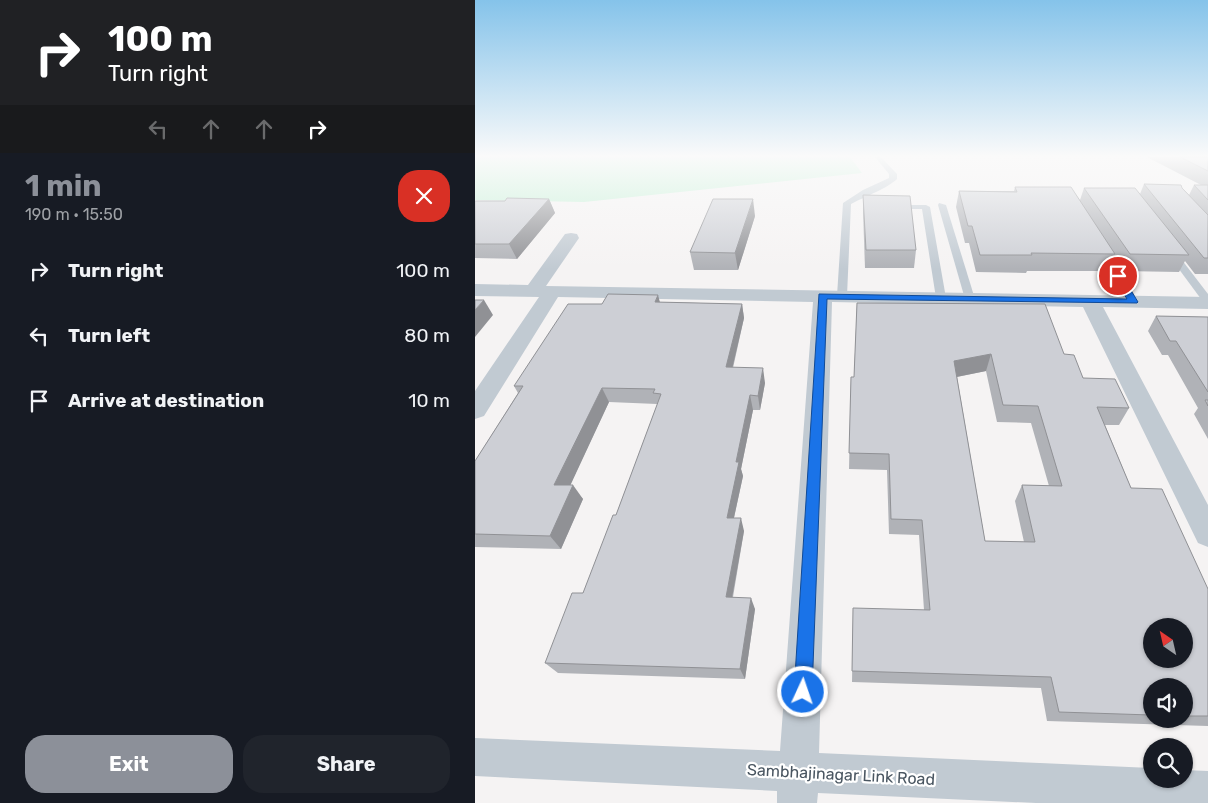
<!DOCTYPE html>
<html lang="en">
<head>
<meta charset="utf-8">
<style>
  body { margin:0; font-family:Rubik,sans-serif; background:#20242c; color:#f1f3f6; height:100vh; display:flex; flex-direction:column; font-size:19px; white-space:nowrap }
  * { box-sizing:border-box; margin:0 }
  p { font-size:16px; color:#9ea1a6 }
  .icon { flex:none; width:28px; height:28px; fill:none; stroke:currentColor; stroke-width:2; stroke-linecap:round; stroke-linejoin:round }
  .map { position:relative; flex:1; overflow:hidden }
  .side { display:flex; flex-direction:column; background:#171b24; width:475px }
  .side>* { flex:none }
  .guide { background:#202124; color:#fff; overflow:hidden }
  .needle { width:32px; rotate:326deg }
  .tools { position:absolute; left:668px; top:618px; display:grid; gap:10px }
  .tools a { display:grid; place-items:center; width:50px; height:50px; border-radius:50%; background:#171b24; box-shadow:0 1px 4px #0004; font-size:25px }
  .pin { position:absolute; display:grid; place-items:center; width:42px; height:42px; color:#fff; margin:-21px; border:2px solid #fff; border-radius:50%; box-shadow:0 1px 5px #0007 }
  .me { position:absolute; width:55px; margin:-28px; rotate:3deg; stroke-linejoin:round; filter:drop-shadow(0 0 4px #0008) }
  .turn { display:flex; align-items:center; gap:18px; height:105px; padding:0 25px; font-size:22px }
  .turn .icon { width:65px; height:65px; stroke-width:2.5 }
  .turn b { display:block; font-size:35px; line-height:42px }
  .lanes { display:flex; align-items:center; height:48px; padding:0 25px; background:#0003; justify-content:center; gap:25px; direction:ltr }
  .lanes .off { opacity:.35 }
  .round { display:grid; place-items:center; flex:none; width:52px; height:52px; border-radius:20px; background:#20242c }
  .head { display:flex; align-items:center; justify-content:space-between; height:85px; padding:0 25px }
  h1 { font-size:30px; font-weight:700; line-height:38px; color:#8c9099 }
  .cta { display:flex; gap:10px; margin-top:auto; padding:10px 25px }
  .cta a { flex:1; height:58px; border-radius:20px; background:#8c9099; color:#fff; font-size:20px; font-weight:700; line-height:58px; text-align:center }
  .cta a+a { background:#20242c; color:#f1f3f6 }
  ul { padding:0; list-style:none }
  li { display:flex; align-items:center; gap:15px; height:65px; padding:0 25px }
  li div { flex:1 }
  li b { display:block; font-size:19px }
  li em { font-style:normal }
  main { display:flex; flex:1; min-height:0 }
  .map>svg:first-child { display:block }
</style>
</head>
<body>
<main>
<section class="side">
<div class="guide">
<div class="turn"><svg class="icon" aria-label="right" viewBox="0 0 24 24"><path d="M7 20v-9h11M14 6l5 5-5 5"/></svg><div><b>100 m</b>Turn right</div></div>
<div class="lanes"><svg class="icon off" aria-label="left" viewBox="0 0 24 24"><path d="M17 20v-9H6M10 6l-5 5 5 5"/></svg><svg class="icon off" aria-label="ahead" viewBox="0 0 24 24"><path d="M12 20V5M6 11l6-6 6 6"/></svg><svg class="icon off" aria-label="ahead" viewBox="0 0 24 24"><path d="M12 20V5M6 11l6-6 6 6"/></svg><svg class="icon" aria-label="right" viewBox="0 0 24 24"><path d="M7 20v-9h11M14 6l5 5-5 5"/></svg></div>
</div>
<div class="head"><div><h1>1 min</h1><p>190 m · 15:50</p></div><a class="round" style="background:#d93025;color:#fff"><svg class="icon" aria-label="close" viewBox="0 0 24 24"><path d="M6 6l12 12M18 6L6 18"/></svg></a></div>
<ul>
<li><svg class="icon" aria-label="right" viewBox="0 0 24 24"><path d="M7 20v-9h11M14 6l5 5-5 5"/></svg><div><b>Turn right</b></div><em>100 m</em></li>
<li><svg class="icon" aria-label="left" viewBox="0 0 24 24"><path d="M17 20v-9H6M10 6l-5 5 5 5"/></svg><div><b>Turn left</b></div><em>80 m</em></li>
<li><svg class="icon" aria-label="arrive" viewBox="0 0 24 24"><path d="M6 21V4h12l-3 4 3 4H6"/></svg><div><b>Arrive at destination</b></div><em>10 m</em></li>
</ul>
<div class="cta"><a>Exit</a><a>Share</a></div>
</section>
<div class="map">
<svg width="733" height="803" viewBox="0 0 733 803">
  <rect width="100%" height="100%" fill="#f5f3f3"/>
  <!-- green -->
  <polygon fill="#c3f1d5" points="0,157 375,157 387,173 109,202 0,200"/>
  <g fill="none" stroke-linecap="round" stroke-linejoin="round">
    <!-- service -->
    <g fill="#c1cad2" fill-rule="evenodd">
      <path d="M400 157H406L422 174V179C413 188 389 197 376 204L372 296 367 299 362 296 368 203 388 190 414 178V174Z"/>
      <polygon points="464,203 471,205 500,299 499,301 495,302 490,299 463,205"/>
      <polygon points="417,205 451,205 455,207 471,298 470,300 466,301 461,298 447,209 420,209 416,207"/>
      <polygon points="627,248 630,249 664,302 663,304 659,305 654,302 622,251"/>
      <polygon points="697,250 700,251 733,294 733,304 729,303 692,253"/>
    </g>
    <!-- minor -->
    <polygon fill="#c1cad2" fill-rule="evenodd" points="96,233 102,234 104,238 71,286 733,297 733,309 628,307 733,505 733,547 723,543 608,307 357,302 344,753 676,768 676,779 709,779 709,770 733,771 733,803 561,803 343,793 342,803 302,803 302,791 0,776 0,738 305,751 338,302 83,297 9,416 0,419 0,391 64,297 0,296 0,284 53,285 90,234"/>
  </g>
  <!-- wall -->
  <g fill="#b0b2b7" fill-rule="evenodd">
    <polygon points="672,157 733,157 733,274 720,274 710,261 704,272 647,271 638,258 633,271 552,271 551,273 501,272 494,243 490,243 481,207 484,191 539,191 540,187 605,200 609,188 665,194 669,184 707,188 714,195 719,185 726,185"/>
    <polygon points="388,195 441,250 439,268 390,268 388,212"/>
    <polygon points="74,199 80,213 42,259 0,258 0,201 30,201"/>
    <polygon points="280,216 263,270 219,270 215,252"/>
    <polygon points="185,302 267,304 269,318 258,368 290,383 285,410 278,410 266,469 268,476 259,518 269,531 258,597 280,609 270,679 83,673 70,663 108,593 141,515 182,405 182,404 134,402 95,485 108,499 86,549 0,547 0,461 43,393 39,386 127,304"/>
    <path d="M382 303 589 354 608 378 654 408 644 425H630L656 488 733 589V726L572 721 566 688 377 682 378 621 449 610 444 535 414 534 412 470 374 469 376 377H379ZM511 371 522 422 556 423 574 486 547 485 540 501 549 542 510 541 482 377ZM676 686H709V719H676Z"/>
    <polygon points="681,316 733,317 733,439 719,414 723,408 693,355 687,355 673,331"/>
  </g>
  <!-- shaded-wall -->
  <g fill="#909195">
    <polygon points="74,199 80,213 42,259 34,244"/>
    <polygon points="278,199 280,216 263,270 260,253"/>
    <polygon points="183,295 187,310 180,302"/>
    <polygon points="9,300 18,315 0,337 0,310"/>
    <polygon points="267,304 269,318 254,382 251,367"/>
    <polygon points="516,354 511,371 476,378 479,361"/>
    <polygon points="288,368 290,383 285,410 283,396"/>
    <polygon points="127,388 134,402 89,499 79,485"/>
    <polygon points="275,395 278,410 266,469 268,476 256,531 252,518 261,462"/>
    <polygon points="98,485 108,499 86,549 75,536"/>
    <polygon points="266,518 269,531 255,609 251,597"/>
    <polygon points="276,598 280,609 270,679 265,669"/>
  </g>
  <!-- building -->
  <g fill="#cdcfd5" stroke="#909195" fill-rule="evenodd">
    <polygon points="705,157 733,157 733,171"/>
    <polygon points="669,184 706,185 707,188 733,215 733,258 729,258"/>
    <polygon points="719,185 733,185 733,200"/>
    <polygon points="540,187 596,187 640,254 556,253 557,255 505,255 497,226 493,226 484,191 542,192"/>
    <polygon points="609,188 660,188 714,255 655,254"/>
    <polygon points="388,195 435,196 441,250 391,250"/>
    <polygon points="32,198 74,199 34,244 0,244 0,201 30,201"/>
    <polygon points="238,199 278,199 260,253 215,252"/>
    <polygon points="133,294 183,295 180,302 267,304 251,367 288,368 283,396 275,395 261,462 264,462 252,518 266,518 251,597 276,598 265,669 70,663 97,593 108,593 138,515 141,515 186,394 178,393 180,389 127,388 79,485 98,485 75,536 0,534 0,461 48,386 39,386 93,304 127,304"/>
    <polygon points="0,300 9,300 0,310"/>
    <path d="M382 303 570 304 589 354 599 355 608 378 640 379 654 408 622 407 656 488 687 489 733 589V716H709V686H676V715L584 712 576 677 377 671 378 608 455 610 447 520 416 519 414 454 374 453 376 377H379ZM516 354 528 405 563 406 587 486 547 485 560 542 510 541 479 361ZM676 626H709V659H676Z"/>
    <polygon points="681,316 733,317 733,392 701,341 695,341"/>
    <polygon points="730,400 733,400 733,406"/>
  </g>
  <!-- sky -->
  <linearGradient id="sky" x2="0" y2="1"><stop stop-color="#85c3ea"/><stop offset="0.58" stop-color="#fafafa"/><stop offset="1" stop-color="#fafafa" stop-opacity="0"/></linearGradient>
  <rect width="733" height="269" fill="url(#sky)"/>
  <!-- route -->
  <polygon fill="#1a73e8" stroke="#114b97" points="640,274 646,274 663,302 662,303 352,299 337,692 334,699 328,701 322,699 319,692 344,294 652,299 638,276"/>
  <g text-anchor="middle" stroke-width="4.5" stroke-linejoin="round" paint-order="stroke">
    <!-- near-street labels -->
    <g font-size="16" fill="#4a5661" stroke="#fff">
      <text transform="translate(366 774) rotate(3)" y="6">Sambhajinagar Link Road</text>
    </g>
  </g>
</svg>
<div class="tools">
<a><svg class="needle" viewBox="-14 -14 28 28"><path d="M0-13l5 13h-10z" fill="#e53935"/><path d="M0 13l5-13h-10z" fill="#9ea1a6"/></svg></a>
<a><svg class="icon" aria-label="sound" viewBox="0 0 24 24"><path d="M4 9h4l5-4v14l-5-4H4zM17 9q2 3 0 6"/></svg></a>
<a><svg class="icon" aria-label="search" viewBox="0 0 24 24"><circle cx="10" cy="10" r="6"/><path d="M15 15l6 6"/></svg></a>
</div>
<div class="pin" style="left:643px;top:276px;background:#d93025"><svg class="icon" aria-label="arrive" viewBox="0 0 24 24"><path d="M6 21V4h12l-3 4 3 4H6"/></svg></div>
<svg class="me" style="left:328px;top:692px" viewBox="-20 -20 40 40"><circle r="17" fill="#1a73e8" stroke="#fff" stroke-width="3"/><path d="M0-11L8 9 0 5-8 9z" fill="#fff"/></svg>
</div>
</main>
</body>
</html>
